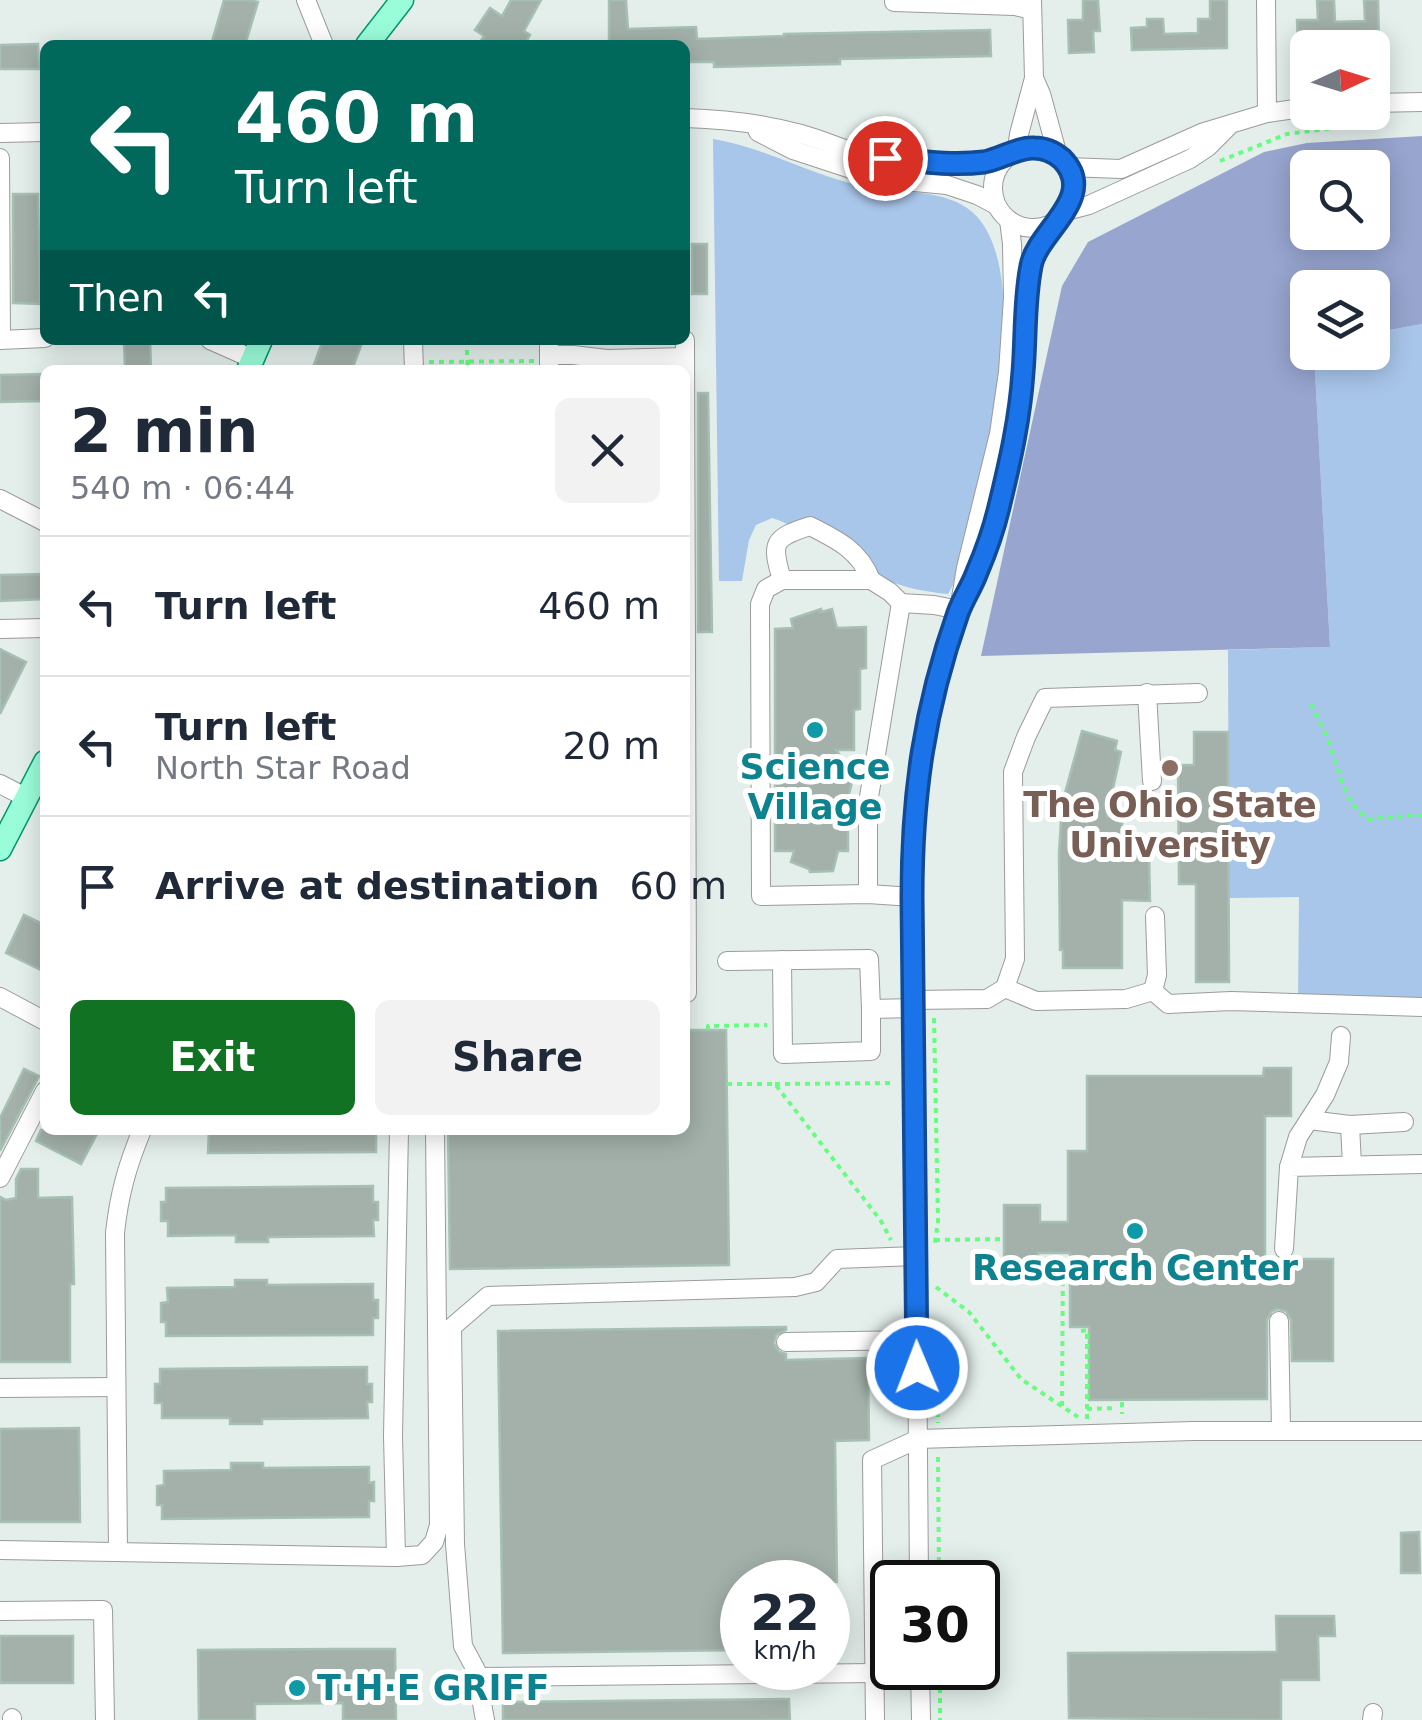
<!DOCTYPE html>
<html lang="en">
<head>
<meta charset="utf-8">
<style>
  body { margin:0; font-family:"DejaVu Sans",sans-serif; background:#f2f2f3; color:#1f2937; height:100vh; display:flex; flex-direction:column; font-size:38px; white-space:nowrap }
  * { box-sizing:border-box; margin:0 }
  p { font-size:32px; color:#747a83 }
  .icon { flex:none; width:55px; height:55px; fill:none; stroke:currentColor; stroke-width:2; stroke-linecap:round; stroke-linejoin:round }
  .map { position:relative; flex:1; overflow:hidden }
  .sheet { position:absolute; left:40px; top:365px; width:650px; height:770px; display:flex; flex-direction:column; background:#fff; border-radius:15px; box-shadow:0 5px 25px #0003 }
  .sheet>* { flex:none }
  .hud { position:absolute; left:40px; top:40px; width:650px; height:305px; border-radius:15px; box-shadow:0 5px 25px #0003; background:#00695c; color:#fff; overflow:hidden }
  .needle { width:65px; rotate:86deg }
  .tools { position:absolute; left:1290px; top:30px; display:grid; gap:20px }
  .tools a { display:grid; place-items:center; width:100px; height:100px; border-radius:15px; background:#fff; box-shadow:0 5px 25px #0003; font-size:50px }
  .speed { position:absolute; left:720px; top:1560px; display:flex; gap:20px; font-size:50px; font-weight:700; text-align:center }
  .speed>* { display:grid; place-content:center; width:130px; height:130px; border-radius:50%; background:#fff; box-shadow:0 5px 25px #0003; line-height:1 }
  .speed small { font-size:25px; font-weight:400 }
  .speed .limit { border:5px solid #111; border-radius:15px; background:#fff; color:#111 }
  .pin { position:absolute; display:grid; place-items:center; width:85px; height:85px; color:#fff; margin:-42px; border:5px solid #fff; border-radius:50%; box-shadow:0 2px 10px #0007 }
  .me { position:absolute; width:110px; margin:-55px; rotate:359deg; stroke-linejoin:round; filter:drop-shadow(0 0 8px #0008) }
  .turn { display:flex; align-items:center; gap:35px; height:210px; padding:0 30px; font-size:45px }
  .turn .icon { width:130px; height:130px; stroke-width:2.5 }
  .turn b { display:block; font-size:70px; line-height:85px }
  .then { display:flex; align-items:center; height:95px; padding:0 30px; background:#0003; gap:20px; font-size:38px }
  .round { display:grid; place-items:center; flex:none; width:105px; height:105px; border-radius:15px; background:#f2f2f3 }
  .headline { display:flex; align-items:center; justify-content:space-between; height:170px; padding:0 30px }
  h1 { font-size:60px; font-weight:700; line-height:75px }
  .action { display:flex; gap:20px; margin-top:auto; padding:20px 30px }
  .action a { flex:1; height:115px; border-radius:15px; background:#117224; color:#fff; font-size:40px; font-weight:700; line-height:115px; text-align:center }
  .action a+a { background:#f2f2f3; color:#1f2937 }
  ul { padding:0; list-style:none }
  li { display:flex; align-items:center; gap:30px; height:140px; padding:0 30px; border-top:2px solid #e0e1e3 }
  li div { flex:1 }
  li b { display:block; font-size:38px }
  li em { font-style:normal }
  .map>svg:first-child { display:block }
</style>
</head>
<body>
<div class="map">
<svg width="1422" height="1720" viewBox="0 0 1422 1720">
  <rect width="100%" height="100%" fill="#e4efec"/>
  <!-- grass -->
  <g fill="#a8c5ea">
    <path d="M713 139C763 147 808 173 857 185 891 193 938 188 967 208 1024 246 1002 395 989 454 979 498 965 542 953 585L948 594C927 592 904 588 885 579 846 561 814 532 772 518L756 525 749 540 742 581H719Z"/>
    <polygon points="1422,324 1422,1007 1298,1003 1299,897 1229,898 1228,650 1330,647 1314,353 1372,352 1373,333"/>
  </g>
  <!-- forest -->
  <path fill="#97a5cf" fill-rule="evenodd" d="M1422 136V324L1373 333 1372 288H1308V352L1314 353 1330 647 981 656 1062 286 1088 242 1264 152 1307 143ZM1308 168H1372V232H1308Z"/>
  <!-- building -->
  <g fill="#a3b1aa" stroke="#a6c1b3" stroke-width="2.5">
    <polygon points="224,0 250,0 258,2 245,45 211,45"/>
    <polygon points="511,0 541,0 524,31 530,35 524,45 478,45 484,36 475,30 490,8 502,16"/>
    <polygon points="609,0 626,0 628,29 696,27 697,39 784,36 784,34 990,30 991,56 840,59 840,64 714,67 714,62 685,62 685,45 609,45"/>
    <polygon points="1083,0 1098,0 1100,31 1093,31 1094,52 1069,53 1068,20 1083,20"/>
    <polygon points="1210,0 1227,0 1227,48 1132,50 1131,28 1147,27 1147,19 1163,19 1164,34 1198,33 1198,19 1210,19"/>
    <polygon points="1317,0 1334,0 1335,22 1365,21 1364,0 1378,0 1379,43 1298,46 1297,20 1318,20"/>
    <polygon points="38,44 39,69 0,69 0,45"/>
    <polygon points="13,194 38,194 40,304 13,303"/>
    <rect x="692" y="244" width="15" height="50"/>
    <polygon points="124,340 150,340 151,370 125,370"/>
    <polygon points="323,340 363,340 352,370 312,370"/>
    <polygon points="43,374 44,401 0,402 0,375"/>
    <polygon points="698,393 708,393 712,632 698,632"/>
    <polygon points="45,574 45,599 0,601 0,575"/>
    <polygon points="821,609 821,612 832,609 837,628 866,627 866,668 860,669 860,709 854,710 854,750 836,750 854,773 848,799 848,851 838,851 833,871 810,872 809,869 791,862 794,851 775,851 775,629 793,628 791,619"/>
    <polygon points="0,649 26,662 0,714"/>
    <polygon points="1082,731 1117,741 1115,750 1121,752 1107,816 1123,817 1119,850 1149,854 1150,901 1122,900 1122,968 1063,968 1063,950 1060,950 1059,854 1062,804"/>
    <polygon points="1194,732 1228,732 1229,982 1196,982 1196,884 1179,884 1178,765 1194,765"/>
    <polygon points="24,915 45,925 45,972 6,953"/>
    <polygon points="685,1030 726,1030 729,1265 450,1269 448,1130 685,1130"/>
    <polygon points="1264,1068 1291,1068 1291,1116 1265,1116 1265,1259 1284,1261 1291,1259 1333,1259 1333,1361 1292,1361 1291,1320 1286,1311 1278,1309 1272,1311 1267,1320 1267,1399 1089,1400 1089,1327 1070,1327 1070,1253 1038,1253 1038,1274 1004,1274 1004,1205 1040,1205 1040,1222 1068,1222 1068,1151 1087,1151 1087,1076 1263,1076"/>
    <polygon points="24,1069 39,1076 0,1151 0,1118"/>
    <polygon points="41,1130 99,1130 81,1164 36,1141"/>
    <polygon points="209,1130 376,1130 376,1152 208,1153"/>
    <polygon points="21,1169 38,1169 38,1198 72,1197 74,1284 70,1284 70,1362 0,1362 0,1197 6,1200 16,1198 16,1179"/>
    <polygon points="373,1186 373,1202 378,1202 378,1220 373,1220 374,1236 268,1237 268,1242 236,1242 236,1235 168,1236 168,1221 161,1221 161,1202 166,1202 166,1188"/>
    <polygon points="235,1280 267,1280 267,1285 373,1284 373,1300 378,1300 378,1318 373,1318 373,1335 166,1336 166,1322 161,1322 161,1303 168,1302 167,1288 235,1287"/>
    <polygon points="786,1327 786,1330 776,1335 774,1343 779,1352 786,1354 786,1360 868,1358 869,1440 835,1441 837,1582 742,1582 742,1650 503,1653 498,1331"/>
    <polygon points="367,1367 367,1384 372,1384 372,1402 367,1402 368,1418 262,1419 262,1424 230,1424 230,1418 162,1418 162,1403 155,1403 155,1384 160,1384 160,1369"/>
    <polygon points="79,1428 80,1522 0,1522 0,1429"/>
    <polygon points="231,1463 263,1463 263,1468 369,1467 369,1483 374,1482 374,1501 369,1501 369,1517 162,1519 162,1505 157,1505 157,1486 164,1485 164,1471 231,1470"/>
    <polygon points="1419,1532 1420,1573 1401,1573 1401,1533"/>
    <polygon points="1276,1616 1334,1616 1335,1636 1318,1636 1319,1680 1281,1680 1281,1720 1069,1718 1068,1653 1277,1652"/>
    <rect x="0" y="1636" width="73" height="47"/>
    <polygon points="331,1649 395,1649 396,1720 343,1720 343,1703 255,1704 255,1720 199,1720 198,1650"/>
    <polygon points="789,1699 790,1720 503,1720 503,1702"/>
  </g>
  <g fill="none" stroke-linecap="round" stroke-linejoin="round">
    <!-- minor casing -->
    <g stroke="#9b9b9b" stroke-width="20">
      <g id="minor">
        <polyline points="306,0 324,45"/>
        <polyline points="1266,0 1267,113"/>
        <polyline points="894,2 1015,6 1032,10"/>
        <polyline points="1034,78 1041,94 1058,156"/>
        <polyline points="1372,103 1422,102"/>
        <path d="M685 118C723 119 764 124 801 134 819 139 835 146 853 152 899 165 962 166 1008 156"/>
        <polyline points="758,132 793,150 854,170 904,181 947,185 977,195 996,205"/>
        <polyline points="0,133 45,132"/>
        <circle cx="1033" cy="188" r="40"/>
        <polyline points="1017,150 1019,134 1034,78 1032,0"/>
        <polyline points="0,158 1,340"/>
        <polyline points="1067,167 1121,169 1204,132 1267,113 1308,107"/>
        <polyline points="1066,211 1089,205 1190,159 1208,147 1228,127"/>
        <polyline points="0,340 45,338"/>
        <polyline points="210,340 253,359"/>
        <polyline points="413,340 414,370"/>
        <polyline points="549,340 549,370"/>
        <polyline points="685,340 687,993 685,993"/>
        <polyline points="549,355 573,355 607,359 685,357"/>
        <polyline points="0,499 45,522"/>
        <path d="M782 580C771 543 772 538 810 526 838 540 860 551 871 580"/>
        <polyline points="968,592 978,571 998,513 1014,442 1023,374 1026,306 1031,261 1058,220"/>
        <polyline points="0,629 45,628"/>
        <polyline points="1147,693 1152,781"/>
        <polyline points="0,784 27,798"/>
        <polyline points="868,894 868,803 901,603"/>
        <polyline points="913,897 868,894 761,896 760,604 766,589 782,580 871,580 890,592 901,603 934,605 959,610"/>
        <polyline points="782,960 783,1054 871,1051 871,1009"/>
        <polyline points="727,961 869,959 871,1009 914,1008"/>
        <polyline points="1005,988 1036,1001 1126,999 1153,991 1157,975 1155,916"/>
        <polyline points="1153,991 1168,1004 1231,1001 1422,1007"/>
        <polyline points="0,997 45,1021"/>
        <polyline points="914,1000 987,999 1005,988 1015,959 1013,772 1026,737 1045,698 1198,693"/>
        <polyline points="1309,1120 1350,1125 1404,1122"/>
        <polyline points="1350,1125 1352,1165"/>
        <polyline points="1289,1167 1298,1137 1325,1095 1339,1062 1341,1036"/>
        <polyline points="0,1178 45,1091"/>
        <polyline points="1284,1249 1289,1167 1422,1164"/>
        <polyline points="1279,1321 1281,1430"/>
        <polyline points="786,1342 917,1340"/>
        <polyline points="0,1388 116,1387"/>
        <polyline points="0,1550 396,1557 393,1436 399,1130"/>
        <path d="M118 1552 115 1233C119 1195 127 1166 142 1130"/>
        <polyline points="396,1557 422,1555 434,1542 439,1525 435,1130"/>
        <polyline points="919,1582 913,819 921,751 932,704 959,610 966,568 999,434 1008,372 1013,298 1012,244 1009,220"/>
        <polyline points="0,1611 103,1610 105,1720"/>
        <polyline points="920,1668 921,1720"/>
        <polyline points="477,1677 874,1673"/>
        <polyline points="12,1718 12,1720"/>
        <polyline points="485,1720 476,1670 463,1646 455,1544 452,1327 488,1296 795,1287 816,1282 837,1259 916,1256"/>
        <polyline points="875,1720 872,1460 918,1439 1193,1431 1422,1431"/>
        <polyline points="1372,1720 1373,1713"/>
      </g>
    </g>
    <!-- major casing -->
    <g stroke="#00986f" stroke-width="25">
      <g id="major">
        <polyline points="367,45 402,0"/>
        <polyline points="248,370 261,340"/>
        <polyline points="0,849 45,762"/>
      </g>
    </g>
    <!-- path -->
    <g stroke="#68fc80" stroke-width="4" stroke-dasharray="5 5" stroke-linecap="butt">
      <polyline points="1220,161 1287,134 1380,122"/>
      <polyline points="467,350 468,370"/>
      <polyline points="429,362 534,361"/>
      <polyline points="1311,704 1328,739 1343,785 1352,804 1368,819 1422,815"/>
      <polyline points="934,1018 938,1221 935,1243"/>
      <polyline points="708,1030 708,1026 767,1025"/>
      <polyline points="727,1084 775,1084 881,1221 891,1240"/>
      <polyline points="775,1084 895,1083"/>
      <polyline points="935,1240 1004,1239"/>
      <polyline points="936,1287 969,1312 1021,1379 1078,1417"/>
      <polyline points="1081,1331 1087,1330 1087,1409"/>
      <polyline points="937,1362 938,1423"/>
      <polyline points="1122,1402 1122,1414"/>
      <polyline points="1062,1406 1063,1261"/>
      <polyline points="1087,1419 1087,1409 1116,1408"/>
      <polyline points="938,1457 939,1582"/>
      <polyline points="940,1668 940,1720"/>
    </g>
    <!-- minor -->
    <use href="#minor" stroke="#fff" stroke-width="18"/>
    <!-- major -->
    <use href="#major" stroke="#9afdd9" stroke-width="22"/>
  </g>
  <g fill="none" stroke-linecap="round" stroke-linejoin="round">
    <!-- route casing -->
    <g stroke="#114b97" stroke-width="25">
      <path id="route" d="M885 158C918 161 951 166 984 162 1001 159 1018 147 1034 148 1045 148 1054 152 1062 159 1099 197 1037 231 1031 266 1024 301 1026 337 1023 372 1020 418 1010 462 999 507 994 528 986 551 977 572 972 586 963 599 958 613 924 709 912 795 912 897L917 1368"/>
    </g>
    <!-- route -->
    <use href="#route" stroke="#1a73e8" stroke-width="18"/>
  </g>
  <!-- markers -->
  <g fill="#0f9aa8" stroke="#fff" stroke-width="4">
    <circle cx="815" cy="730" r="10"/>
    <circle cx="1135" cy="1231" r="10"/>
    <circle cx="297" cy="1688" r="10"/>
  </g>
  <circle fill="#8d6e63" stroke="#fff" stroke-width="4" cx="1170" cy="768" r="10"/>
  <g text-anchor="middle" stroke-width="10" stroke-linejoin="round" paint-order="stroke">
    <!-- culture labels -->
    <g font-size="35" font-weight="bold" fill="#0d838f" stroke="#fff">
      <text x="815" y="779">Science<tspan x="815" dy="40">Village</tspan></text>
      <text x="1135" y="1280">Research Center</text>
      <text x="317" y="1700" text-anchor="start">T·H·E GRIFF</text>
    </g>
    <!-- education labels -->
    <g font-size="35" font-weight="bold" fill="#785e54" stroke="#fff">
      <text x="1170" y="817">The Ohio State<tspan x="1170" dy="40">University</tspan></text>
    </g>
  </g>
</svg>
<div class="tools">
<a><svg class="needle" viewBox="-14 -14 28 28"><path d="M0-13l5 13h-10z" fill="#e53935"/><path d="M0 13l5-13h-10z" fill="#747a83"/></svg></a>
<a><svg class="icon" aria-label="search" viewBox="0 0 24 24"><circle cx="10" cy="10" r="6"/><path d="M15 15l6 6"/></svg></a>
<a><svg class="icon" aria-label="layers" viewBox="0 0 24 24"><path d="M12 4l9 5-9 5-9-5zM3 14l9 5 9-5"/></svg></a>
</div>
<div class="speed"><div>22<small>km/h</small></div><div class="limit">30</div></div>
<div class="pin" style="left:885px;top:158px;background:#d93025"><svg class="icon" aria-label="arrive" viewBox="0 0 24 24"><path d="M6 21V4h12l-3 4 3 4H6"/></svg></div>
<svg class="me" style="left:917px;top:1368px" viewBox="-20 -20 40 40"><circle r="17" fill="#1a73e8" stroke="#fff" stroke-width="3"/><path d="M0-11L8 9 0 5-8 9z" fill="#fff"/></svg>
<div class="hud">
<div class="turn"><svg class="icon" aria-label="left" viewBox="0 0 24 24"><path d="M17 20v-9H6M10 6l-5 5 5 5"/></svg><div><b>460 m</b>Turn left</div></div>
<div class="then">Then<svg class="icon" aria-label="left" viewBox="0 0 24 24"><path d="M17 20v-9H6M10 6l-5 5 5 5"/></svg></div>
</div>
<section class="sheet">
<div class="headline"><div><h1>2 min</h1><p>540 m · 06:44</p></div><a class="round"><svg class="icon" aria-label="close" viewBox="0 0 24 24"><path d="M6 6l12 12M18 6L6 18"/></svg></a></div>
<ul>
<li><svg class="icon" aria-label="left" viewBox="0 0 24 24"><path d="M17 20v-9H6M10 6l-5 5 5 5"/></svg><div><b>Turn left</b></div><em>460 m</em></li>
<li><svg class="icon" aria-label="left" viewBox="0 0 24 24"><path d="M17 20v-9H6M10 6l-5 5 5 5"/></svg><div><b>Turn left</b><p>North Star Road</p></div><em>20 m</em></li>
<li><svg class="icon" aria-label="arrive" viewBox="0 0 24 24"><path d="M6 21V4h12l-3 4 3 4H6"/></svg><div><b>Arrive at destination</b></div><em>60 m</em></li>
</ul>
<div class="action"><a>Exit</a><a>Share</a></div>
</section>
</div>
</body>
</html>
